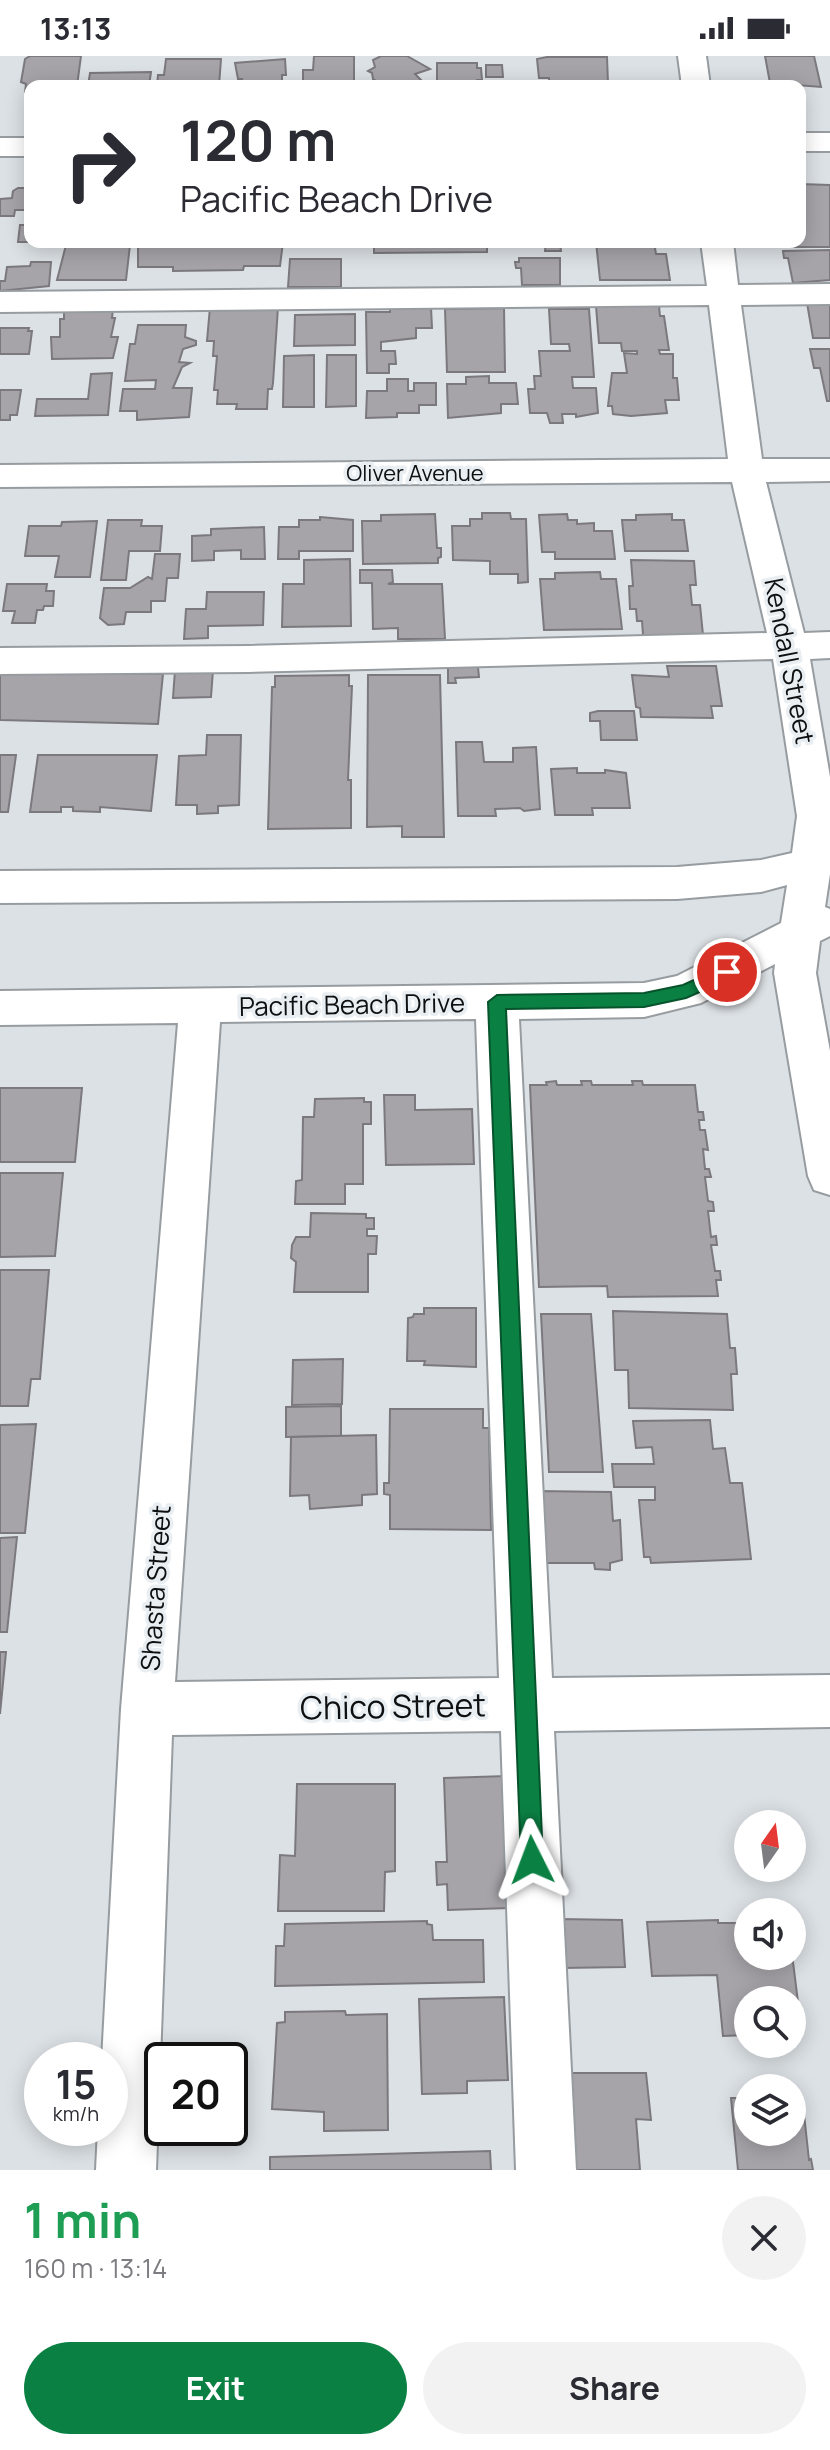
<!DOCTYPE html>
<html lang="en">
<head>
<meta charset="utf-8">
<style>
  body { margin:0; font-family:Manrope,sans-serif; background:#f2f2f3; color:#2b2b33; height:100vh; display:flex; flex-direction:column; font-size:30px; white-space:nowrap }
  * { box-sizing:border-box; margin:0 }
  p { font-size:26px; color:#7c7c81 }
  .icon { flex:none; width:44px; height:44px; fill:none; stroke:currentColor; stroke-width:2; stroke-linecap:round; stroke-linejoin:round }
  .map { position:relative; height:2114px; overflow:hidden }
  .sheet { display:flex; flex-direction:column; background:#fff; flex:1 }
  .sheet>* { flex:none }
  .top-card { position:absolute; left:24px; top:24px; width:782px; height:168px; border-radius:16px; box-shadow:0 4px 20px #0003; background:#fff; color:#2b2b33; overflow:hidden }
  .needle { width:52px; rotate:14deg }
  .tools { position:absolute; left:734px; top:1754px; display:grid; gap:16px }
  .tools a { display:grid; place-items:center; width:72px; height:72px; border-radius:50%; background:#fff; box-shadow:0 4px 20px #0003; font-size:40px }
  .speed { position:absolute; left:24px; top:1986px; display:flex; gap:16px; font-size:40px; font-weight:700; text-align:center }
  .speed>* { display:grid; place-content:center; width:104px; height:104px; border-radius:50%; background:#fff; box-shadow:0 4px 20px #0003; line-height:1 }
  .speed small { font-size:20px; font-weight:400 }
  .speed .limit { border:4px solid #111; border-radius:12px; background:#fff; color:#111 }
  .pin { position:absolute; display:grid; place-items:center; width:68px; height:68px; color:#fff; margin:-34px; border:4px solid #fff; border-radius:50%; box-shadow:0 2px 8px #0007 }
  .me { position:absolute; width:88px; margin:-44px; rotate:357deg; stroke-linejoin:round; filter:drop-shadow(0 0 6px #0008) }
  .turn { display:flex; align-items:center; gap:28px; height:168px; padding:0 24px; font-size:36px }
  .turn .icon { width:104px; height:104px; stroke-width:2.5 }
  .turn b { display:block; font-size:56px; line-height:68px }
  .round { display:grid; place-items:center; flex:none; width:84px; height:84px; border-radius:42px; background:#f2f2f3 }
  .headline { display:flex; align-items:center; justify-content:space-between; height:136px; padding:0 24px }
  h1 { font-size:48px; font-weight:700; line-height:60px; color:#1e9e55 }
  .button { display:flex; gap:16px; margin-top:auto; padding:16px 24px }
  .button a { flex:1; height:92px; border-radius:48px; background:#0b8043; color:#fff; font-size:32px; font-weight:700; line-height:92px; text-align:center }
  .button a+a { background:#f2f2f3; color:#2b2b33 }
  .status { display:flex; justify-content:space-between; align-items:center; height:56px; padding:0 40px; background:#fff; direction:ltr }
  .status svg { height:22px; fill:currentColor }
  .map>svg:first-child { display:block }
</style>
</head>
<body>
<div class="status"><b>13:13</b><svg viewBox="0 0 49 12"><path d="M0 12V9h3v3zM5 12V6h3v6zM10 12V3h3v9zM15 12V0h3v12zM26 1h20v11H26zM47 4h2v5h-2z"/></svg></div>
<div class="map">
<svg width="830" height="2114" viewBox="0 0 830 2114">
  <rect width="100%" height="100%" fill="#dce1e5"/>
  <!-- building -->
  <g fill="#a6a4a9" stroke="#7b797e" stroke-width="2">
    <polygon points="30,0 81,0 77,30 30,30 30,36 25,36 26,28 21,26 25,3"/>
    <polygon points="314,0 354,0 354,30 303,27 303,14 313,14"/>
    <polygon points="381,0 407,0 430,13 415,18 421,24 415,30 385,30 373,23 372,17 368,15 375,11 373,4"/>
    <polygon points="765,0 814,0 821,31 770,27"/>
    <polygon points="547,1 607,1 608,27 549,30 549,22 539,22 537,3"/>
    <polygon points="166,3 221,3 219,30 157,30 158,19 164,19"/>
    <polygon points="285,3 286,19 282,19 282,30 243,30 242,23 238,23 235,7"/>
    <polygon points="437,7 477,7 477,12 481,12 482,24 477,24 477,30 437,30"/>
    <polygon points="486,9 502,9 503,21 486,21"/>
    <polygon points="151,16 149,30 88,30 90,17"/>
    <polygon points="800,128 830,129 830,191 787,191 787,186 800,186"/>
    <polygon points="18,132 30,132 30,154 15,154 14,160 0,160 0,143 12,142 13,135"/>
    <polygon points="20,169 30,169 30,186 37,186 18,186"/>
    <polygon points="138,186 283,186 280,210 244,210 243,214 173,215 173,211 138,211"/>
    <polygon points="374,186 487,186 487,196 374,197"/>
    <polygon points="583,186 560,187 561,195 545,195 546,186"/>
    <polygon points="596,186 654,186 656,198 666,198 670,224 600,224"/>
    <polygon points="66,189 130,189 126,224 57,224"/>
    <polygon points="830,194 830,224 793,227 788,202 784,202 783,195"/>
    <polygon points="519,202 560,202 560,229 522,229 521,212 516,212 515,206 519,206"/>
    <polygon points="290,203 341,203 341,231 288,231"/>
    <polygon points="31,206 51,206 49,230 0,235 0,225 5,225 7,211 30,210"/>
    <polygon points="807,247 830,247 830,282 813,282"/>
    <polygon points="596,250 659,250 660,260 664,260 669,294 659,294 660,298 673,298 673,322 677,322 679,344 665,344 667,357 631,360 613,358 612,350 608,350 612,317 627,317 624,297 637,298 637,295 622,295 621,287 599,287"/>
    <polygon points="210,251 278,251 273,327 272,333 268,333 267,353 236,353 237,348 217,348 218,334 214,334 217,300 213,300 214,285 207,285"/>
    <polygon points="431,251 432,272 416,272 416,282 381,286 381,295 395,295 396,308 389,308 389,317 367,317 366,256 390,256 390,252"/>
    <polygon points="504,252 505,316 447,316 445,253"/>
    <polygon points="113,253 112,262 115,262 111,281 118,281 113,302 52,303 51,281 60,281 60,263 64,263 64,254"/>
    <polygon points="549,253 589,253 594,321 572,321 573,332 596,332 598,357 576,361 576,358 562,358 563,367 550,367 547,357 530,357 528,333 535,333 534,320 541,320 539,295 570,295 569,288 551,288"/>
    <polygon points="355,258 355,289 294,290 295,259"/>
    <polygon points="138,269 186,269 185,281 196,285 196,289 183,293 179,306 190,307 182,311 173,332 192,332 189,361 137,364 137,355 120,355 123,333 155,333 156,324 125,325 130,288 135,288"/>
    <polygon points="0,272 29,272 28,275 32,275 29,298 0,298"/>
    <polygon points="810,293 830,293 830,345 827,345 820,312 814,312"/>
    <polygon points="314,299 314,351 283,351 284,300"/>
    <polygon points="327,299 356,299 356,350 326,351"/>
    <polygon points="112,317 108,359 35,360 37,343 88,343 91,318"/>
    <polygon points="489,320 489,327 516,327 518,348 501,348 501,357 448,362 447,328 466,328 466,321"/>
    <polygon points="387,323 408,323 408,335 414,335 414,327 436,327 436,349 419,349 419,357 397,357 397,361 366,362 367,335 387,335"/>
    <polygon points="0,334 21,334 17,359 10,359 10,364 0,364"/>
    <polygon points="482,457 510,457 511,463 526,463 528,526 518,527 518,518 490,518 490,505 453,504 452,470 470,470 470,463 482,463"/>
    <polygon points="435,458 437,492 441,492 441,501 438,502 438,507 363,508 362,465 381,465 381,459"/>
    <polygon points="567,458 568,464 577,464 577,468 594,467 594,475 612,475 615,503 555,503 555,496 542,496 539,459"/>
    <polygon points="672,458 672,464 684,464 688,495 625,495 622,464 636,464 636,459"/>
    <polygon points="320,461 353,464 353,495 299,495 299,503 278,503 279,471 299,471 299,464 320,464"/>
    <polygon points="108,464 142,464 141,470 162,470 160,495 129,495 126,524 101,524"/>
    <polygon points="97,465 90,521 55,521 59,500 25,500 29,470 61,470 62,466"/>
    <polygon points="264,471 265,503 241,503 241,494 214,495 214,504 192,505 192,480 211,479 211,473"/>
    <polygon points="155,498 180,498 178,522 167,522 165,545 151,545 151,556 126,556 124,568 108,569 100,562 104,532 130,532 148,521 152,523"/>
    <polygon points="350,503 351,570 282,571 283,528 304,528 304,504"/>
    <polygon points="631,504 694,505 696,529 690,529 692,549 700,549 703,579 643,579 642,565 637,565 636,553 630,553 629,530 633,530"/>
    <polygon points="360,514 392,514 393,526 388,528 442,528 445,583 398,583 398,572 373,573 372,527 360,527"/>
    <polygon points="600,516 601,523 616,523 622,573 544,574 540,523 555,523 555,517"/>
    <polygon points="7,528 47,528 46,535 54,535 53,550 44,550 43,554 37,554 35,567 12,567 15,555 3,555"/>
    <polygon points="207,536 264,536 263,569 208,570 208,582 184,583 186,553 206,553"/>
    <polygon points="667,610 716,610 722,650 711,650 713,662 641,661 640,652 636,651 632,619 669,621"/>
    <polygon points="448,611 478,611 479,621 455,622 456,627 448,627"/>
    <polygon points="0,614 93,614 92,618 163,618 158,668 0,664"/>
    <polygon points="175,614 213,614 211,641 173,642"/>
    <polygon points="349,619 349,630 352,630 348,724 351,724 351,772 268,773 272,631 275,631 275,620"/>
    <polygon points="368,619 440,619 444,781 402,781 402,770 367,771"/>
    <polygon points="598,655 634,655 637,684 601,684 600,665 590,665 590,657"/>
    <polygon points="207,679 241,679 239,749 218,750 218,757 197,758 197,749 176,749 179,700 206,699"/>
    <polygon points="456,686 482,686 484,706 513,706 513,692 536,691 540,753 524,755 520,752 495,753 496,760 458,760"/>
    <polygon points="0,699 16,699 8,756 0,756"/>
    <polygon points="38,699 157,699 151,755 100,751 100,756 73,755 73,751 61,751 61,756 30,756"/>
    <polygon points="577,712 577,717 605,717 605,714 626,717 630,752 592,752 593,759 555,759 551,713"/>
    <polygon points="556,1025 557,1029 582,1029 581,1025 591,1025 592,1029 633,1029 632,1025 642,1025 643,1029 695,1029 698,1056 703,1056 704,1064 699,1064 700,1074 705,1074 708,1094 703,1093 705,1113 709,1113 711,1121 705,1121 708,1145 713,1146 714,1155 708,1155 711,1181 716,1180 717,1189 711,1189 715,1215 720,1215 721,1224 716,1224 718,1240 608,1241 607,1230 539,1231 530,1029 547,1029 546,1026"/>
    <polygon points="0,1032 82,1032 75,1106 0,1106"/>
    <polygon points="384,1039 415,1039 415,1054 472,1053 474,1108 386,1109"/>
    <polygon points="364,1042 364,1046 371,1046 371,1068 363,1068 363,1128 345,1128 345,1148 295,1148 296,1125 302,1124 303,1061 314,1061 315,1043"/>
    <polygon points="0,1117 63,1117 55,1200 0,1201"/>
    <polygon points="311,1157 366,1158 366,1162 374,1162 374,1173 367,1173 367,1180 377,1180 376,1198 368,1198 368,1236 294,1236 296,1206 291,1202 292,1189 296,1181 310,1181"/>
    <polygon points="0,1214 49,1214 40,1323 31,1323 28,1350 0,1350"/>
    <polygon points="424,1252 476,1252 476,1311 424,1309 425,1305 407,1305 408,1262 413,1261 414,1258 424,1258"/>
    <polygon points="613,1255 727,1258 730,1292 735,1292 737,1318 731,1318 733,1354 629,1352 628,1314 615,1314"/>
    <polygon points="541,1258 591,1258 603,1416 549,1416"/>
    <polygon points="343,1303 342,1348 292,1349 293,1304"/>
    <polygon points="341,1350 341,1380 286,1381 286,1351"/>
    <polygon points="390,1353 483,1353 483,1372 489,1372 491,1474 390,1473 390,1439 384,1438 384,1427 389,1427"/>
    <polygon points="710,1364 713,1393 725,1392 730,1427 742,1427 751,1503 651,1507 650,1501 644,1501 639,1444 655,1444 655,1431 614,1431 612,1408 654,1408 652,1391 636,1392 633,1365"/>
    <polygon points="36,1368 25,1477 0,1477 0,1369"/>
    <polygon points="376,1379 377,1438 362,1439 362,1449 310,1453 309,1439 290,1440 291,1381"/>
    <polygon points="536,1435 611,1436 613,1465 620,1464 622,1504 610,1507 610,1514 595,1513 594,1507 540,1507"/>
    <polygon points="17,1481 7,1576 0,1576 0,1482"/>
    <polygon points="0,1596 6,1596 0,1658"/>
    <polygon points="507,1720 514,1852 448,1854 447,1828 437,1829 436,1806 447,1806 444,1722"/>
    <polygon points="297,1728 395,1728 395,1815 385,1816 384,1855 278,1855 280,1799 295,1800"/>
    <polygon points="559,1863 622,1864 625,1911 562,1912"/>
    <polygon points="718,1864 718,1867 748,1867 748,1900 792,1898 802,1978 792,1978 792,1944 748,1944 748,1979 723,1980 717,1919 652,1920 647,1866"/>
    <polygon points="427,1865 427,1868 432,1869 433,1884 483,1884 484,1926 275,1930 276,1890 284,1890 285,1868"/>
    <polygon points="504,1941 508,2024 467,2025 467,2037 422,2038 419,1943"/>
    <polygon points="345,1955 346,1959 387,1958 388,2074 324,2075 324,2056 272,2053 277,1967 285,1966 285,1956"/>
    <polygon points="568,2017 646,2017 651,2064 636,2063 640,2114 568,2114"/>
    <polygon points="802,2040 809,2104 811,2103 813,2114 738,2114 731,2042 748,2042 748,2076 792,2076 792,2041"/>
    <polygon points="490,2095 491,2114 270,2114 270,2101"/>
  </g>
  <g fill="none" stroke-linecap="round" stroke-linejoin="round">
    <!-- minor casing -->
    <g stroke="#979ca0" stroke-width="4">
      <g id="minor">
        <polygon points="678,0 706,0 710,30 682,30"/>
        <rect x="800" y="77" width="30" height="18"/>
        <rect x="0" y="82" width="30" height="18"/>
        <path d="M701 186H733L738 229 830 228V248L741 249 762 403H830V425L766 426 804 577 830 576V602L810 603 830 721V818L825 851 830 853V880L820 885 816 917 830 995V1139L814 1134 808 1120 774 917 775 908 701 947 644 961 519 963 552 1622 830 1619V1671L554 1675 576 2114H516L501 1675 172 1679 156 2114H96L98 2072H110V2004H102L121 1653 178 967 0 969V935L644 927 677 920 781 867 787 829 761 836 677 843 0 847V815L677 811 761 804 792 797 797 760 773 603 248 616 0 618V592L248 590 767 577 732 426 0 431V409L728 403 709 249 0 256V236L707 230ZM476 963 499 1622 175 1626 220 966Z"/>
      </g>
    </g>
    <!-- minor -->
    <use href="#minor" fill="#fff" fill-rule="evenodd"/>
  </g>
  <!-- route -->
  <polygon fill="#0b8043" stroke="#07532c" stroke-width="2" points="727,909 736,916 734,921 686,942 644,951 506,953 543,1804 540,1812 532,1815 524,1812 521,1804 488,946 497,939 644,937 683,929"/>
  <g text-anchor="middle" stroke-width="7" stroke-linejoin="round" paint-order="stroke">
    <!-- far-street labels -->
    <g font-size="22" fill="#0d0f10" stroke="#e9eef2">
      <text x="415" y="425">Oliver Avenue</text>
    </g>
    <!-- street labels -->
    <g font-size="26" fill="#0d0f10" stroke="#e9eef2">
      <text transform="translate(789 605) rotate(79)" y="9">Kendall Street</text>
      <text transform="translate(352 949) rotate(-1)" y="9">Pacific Beach Drive</text>
      <text transform="translate(156 1532) rotate(-86)" y="9">Shasta Street</text>
    </g>
    <!-- near-street labels -->
    <g font-size="32" fill="#0d0f10" stroke="#e9eef2">
      <text transform="translate(393 1651) rotate(-1)" y="11">Chico Street</text>
    </g>
  </g>
</svg>
<div class="tools">
<a><svg class="needle" viewBox="-14 -14 28 28"><path d="M0-13l5 13h-10z" fill="#e53935"/><path d="M0 13l5-13h-10z" fill="#7c7c81"/></svg></a>
<a><svg class="icon" aria-label="sound" viewBox="0 0 24 24"><path d="M4 9h4l5-4v14l-5-4H4zM17 9q2 3 0 6"/></svg></a>
<a><svg class="icon" aria-label="search" viewBox="0 0 24 24"><circle cx="10" cy="10" r="6"/><path d="M15 15l6 6"/></svg></a>
<a><svg class="icon" aria-label="layers" viewBox="0 0 24 24"><path d="M12 4l9 5-9 5-9-5zM3 14l9 5 9-5"/></svg></a>
</div>
<div class="speed"><div>15<small>km/h</small></div><div class="limit">20</div></div>
<div class="pin" style="left:727px;top:916px;background:#d93025"><svg class="icon" aria-label="arrive" viewBox="0 0 24 24"><path d="M6 21V4h12l-3 4 3 4H6"/></svg></div>
<svg class="me" style="left:532px;top:1804px" viewBox="-20 -20 40 40"><path d="M0-17L14 15 0 8-14 15z" fill="#0b8043" stroke="#fff" stroke-width="4"/></svg>
<div class="top-card">
<div class="turn"><svg class="icon" aria-label="right" viewBox="0 0 24 24"><path d="M7 20v-9h11M14 6l5 5-5 5"/></svg><div><b>120 m</b>Pacific Beach Drive</div></div>
</div>
</div>
<section class="sheet">
<div class="headline"><div><h1>1 min</h1><p>160 m · 13:14</p></div><a class="round"><svg class="icon" aria-label="close" viewBox="0 0 24 24"><path d="M6 6l12 12M18 6L6 18"/></svg></a></div>
<div class="button"><a>Exit</a><a>Share</a></div>
</section>
</body>
</html>
